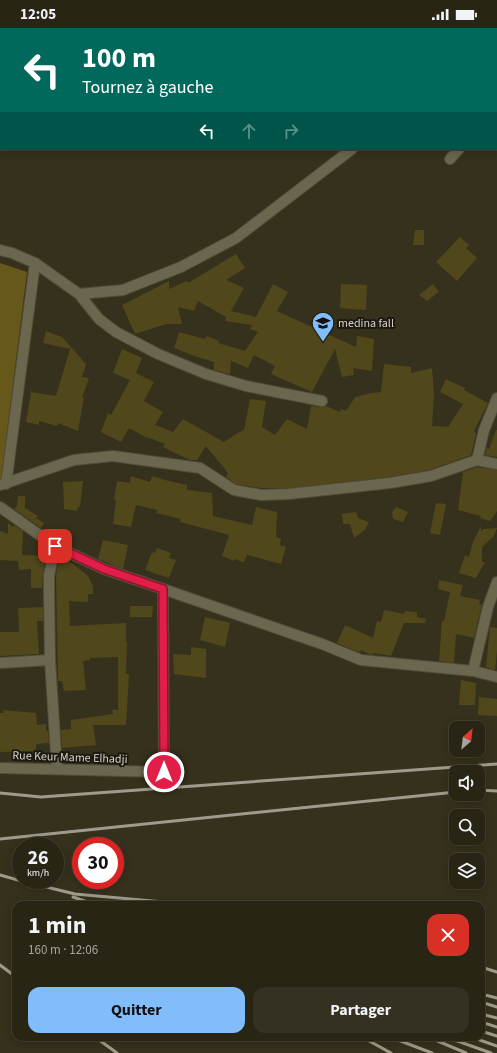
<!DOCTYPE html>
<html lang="fr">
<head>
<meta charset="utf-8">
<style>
  body { margin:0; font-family:"Source Sans 3",sans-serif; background:#343122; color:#f1f3f6; height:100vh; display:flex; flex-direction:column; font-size:15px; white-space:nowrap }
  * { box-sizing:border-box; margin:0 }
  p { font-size:13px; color:#a5a5a0 }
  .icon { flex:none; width:22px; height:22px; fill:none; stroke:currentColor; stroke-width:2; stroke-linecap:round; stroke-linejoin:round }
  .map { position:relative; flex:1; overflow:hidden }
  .details { position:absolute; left:12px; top:873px; width:473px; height:140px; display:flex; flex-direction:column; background:#282515; border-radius:12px; box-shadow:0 2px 10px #0003,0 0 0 1px #444234 }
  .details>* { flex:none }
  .banner { position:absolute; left:0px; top:0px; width:497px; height:122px; box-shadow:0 2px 10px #0003,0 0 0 1px #444234; background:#00695c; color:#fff; overflow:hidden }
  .needle { width:26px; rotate:28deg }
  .tools { position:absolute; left:449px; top:693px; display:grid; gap:8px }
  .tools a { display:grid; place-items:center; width:36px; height:36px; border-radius:8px; background:#282515; box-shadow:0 2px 10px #0003,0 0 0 1px #444234; font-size:20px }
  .speed { position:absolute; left:12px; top:809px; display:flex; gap:8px; font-size:20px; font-weight:700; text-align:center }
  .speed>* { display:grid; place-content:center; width:52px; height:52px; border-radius:50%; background:#282515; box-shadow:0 2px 10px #0003,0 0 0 1px #444234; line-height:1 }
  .speed small { font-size:10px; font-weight:400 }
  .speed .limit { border:6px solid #d22; background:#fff; color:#111 }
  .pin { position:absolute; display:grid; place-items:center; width:34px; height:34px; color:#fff; margin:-17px; border-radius:8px; box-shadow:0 2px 6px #0006 }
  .me { position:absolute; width:44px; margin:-22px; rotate:0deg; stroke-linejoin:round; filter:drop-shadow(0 0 3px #0008) }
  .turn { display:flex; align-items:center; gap:14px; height:84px; padding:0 16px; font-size:18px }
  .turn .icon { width:52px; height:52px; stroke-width:2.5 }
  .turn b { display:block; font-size:28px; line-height:34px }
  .lanes { display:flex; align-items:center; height:38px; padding:0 16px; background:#0003; justify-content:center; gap:20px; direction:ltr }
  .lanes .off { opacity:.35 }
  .round { display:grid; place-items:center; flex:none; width:42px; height:42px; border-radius:12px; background:#343122 }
  .overview { display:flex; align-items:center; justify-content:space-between; height:68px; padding:0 16px }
  h1 { font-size:24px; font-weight:700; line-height:30px }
  .button { display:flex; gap:8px; margin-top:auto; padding:8px 16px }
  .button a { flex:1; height:46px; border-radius:12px; background:#80bdfa; color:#111; font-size:16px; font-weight:700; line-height:46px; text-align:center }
  .button a+a { background:#343122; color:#f1f3f6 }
  .status { display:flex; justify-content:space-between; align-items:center; height:28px; padding:0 20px; background:#282515; direction:ltr }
  .status svg { height:11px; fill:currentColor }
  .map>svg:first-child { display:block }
</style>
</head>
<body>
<div class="status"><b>12:05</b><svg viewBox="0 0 49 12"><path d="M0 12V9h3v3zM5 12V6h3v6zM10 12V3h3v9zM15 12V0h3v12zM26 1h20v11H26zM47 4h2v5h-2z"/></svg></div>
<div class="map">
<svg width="497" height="1025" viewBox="0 0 497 1025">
  <rect width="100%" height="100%" fill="#36311c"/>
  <!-- green -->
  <polygon fill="#65581a" points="0,235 27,244 1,452 0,452"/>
  <!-- building -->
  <g fill="#50471a">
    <polygon points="415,202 424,202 424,217 413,217"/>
    <polygon points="460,209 469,217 466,220 477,230 457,253 436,234"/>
    <polygon points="236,226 245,240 226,252 244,260 231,283 256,289 273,256 288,264 277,283 356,319 357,308 374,311 372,343 353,340 354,347 342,349 335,321 312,364 271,346 275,338 254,327 248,340 231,333 230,346 214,342 214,334 194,328 174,320 179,304 205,311 207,308 219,313 218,315 245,323 258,304 250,301 252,297 225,293 226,289 198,273 194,283 178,279 182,296 166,296 135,306 122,277 169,253 169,261 187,253 188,255"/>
    <polygon points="341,256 367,257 366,282 340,280"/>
    <polygon points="433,256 439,264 427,273 419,267"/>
    <polygon points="46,303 62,309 86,336 82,349 89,350 82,370 84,370 78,403 58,395 57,398 39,393 39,397 26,394 31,364 56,368 70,321 43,315"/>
    <polygon points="122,321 142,330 136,345 154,354 144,373 163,384 155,397 173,404 183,391 224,414 236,406 244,402 250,371 266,373 262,399 275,407 287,391 307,401 311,378 321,379 326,378 340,384 341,381 346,383 355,369 372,365 381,364 384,336 411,339 411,345 432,340 434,366 432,398 448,399 463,376 440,364 446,351 465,360 464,362 488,375 474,403 476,406 471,427 429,442 389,449 289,460 261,460 236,456 226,449 228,445 206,418 197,432 190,432 163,419 165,416 147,409 147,410 129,400 121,414 101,404 108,385 111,387 130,352 113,345"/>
    <polygon points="496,402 497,402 497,429 485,427 487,419 489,421"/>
    <polygon points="477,439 497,442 497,483 490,493 480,490 481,488 458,482 463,444"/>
    <polygon points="131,448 150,454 152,448 165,452 187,457 187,462 212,465 213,488 252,497 256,479 277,484 276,509 281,511 280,517 286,519 281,536 247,527 244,534 234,531 234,533 222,528 229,507 180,494 181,491 156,485 157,482 136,477 131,499 113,496 116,472 114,472 117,453 130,455"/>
    <polygon points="83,453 80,479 78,479 77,483 64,481 63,454"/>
    <polygon points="18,468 25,468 25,480 38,488 36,490 44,495 41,500 14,481 17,478"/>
    <polygon points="436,475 446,476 440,507 430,505"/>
    <polygon points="396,479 408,484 403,494 393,491 392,484"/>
    <polygon points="356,484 358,490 369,494 365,502 354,510 350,496 343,496 342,486"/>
    <polygon points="8,495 13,499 14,497 23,503 22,527 46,528 43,547 42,560 31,560 31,541 19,542 18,533 0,532 0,503 8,506"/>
    <polygon points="481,498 481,504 483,501 497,500 494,508 482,519 482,534 485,534 476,550 459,545 465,527 469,529 473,514"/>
    <polygon points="103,512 128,517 123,541 98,531"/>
    <polygon points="157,520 171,525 169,530 176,532 169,550 145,542 152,524 155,525"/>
    <polygon points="63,531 73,536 88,548 93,558 93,566 88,566 88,574 69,573 70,598 126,595 126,614 127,614 126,646 129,646 126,697 93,697 96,717 62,720 61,702 71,701 71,692 113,686 112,682 118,682 118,629 90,630 90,632 83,633 86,662 64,663 62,653 58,653 56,549 58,535"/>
    <polygon points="439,552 463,557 460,568 480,572 479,576 482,577 474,610 456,606 454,635 439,633 442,593 444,593 450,564 438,561"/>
    <polygon points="130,578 153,578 152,589 130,589"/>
    <polygon points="43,579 43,593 37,593 39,626 0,628 0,604 19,604 18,580"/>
    <polygon points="384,582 404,586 405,583 417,584 417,589 426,591 425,595 404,595 391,628 373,625 373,627 369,626 361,622 360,625 337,615 345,597 373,610 377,593 381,594"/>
    <polygon points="205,589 230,595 225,619 200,612"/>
    <polygon points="490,599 497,600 497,623 495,642 486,639"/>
    <polygon points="191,619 206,621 206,650 174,646 173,626 191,627"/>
    <polygon points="461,652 476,655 475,677 459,677"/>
    <polygon points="479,669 497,671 497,688 478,687"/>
    <polygon points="3,682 36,685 37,697 46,696 46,703 48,703 49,715 36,716 36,723 0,724 0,685 4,685"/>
  </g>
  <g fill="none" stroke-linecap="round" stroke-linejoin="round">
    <!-- minor casing -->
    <g stroke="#524d3b" stroke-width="12">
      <g id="minor">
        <polyline points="450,1 451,0"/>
        <polyline points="496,76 497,75"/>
        <polyline points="450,131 459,121"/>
        <polyline points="0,222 12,225 35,235 79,266 99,291 116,304 158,326 206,346 246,358 322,373"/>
        <polyline points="79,266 123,262 181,239 236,210 352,121"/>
        <polyline points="477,432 484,402 497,370"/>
        <polyline points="6,456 35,235"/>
        <polyline points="0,457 74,432 113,428 200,440 234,462 261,467 289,466 390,455 431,448 477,432 497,436"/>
        <polyline points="0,479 55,518 49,548 49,564 50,632 57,741"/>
        <polyline points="163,561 322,616 361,632 473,643 497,649"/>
        <polyline points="0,635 50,632"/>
        <polyline points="473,643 488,579 497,554"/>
        <polyline points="0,740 164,744 163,561 104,541 55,518"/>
      </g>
    </g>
    <!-- primary casing -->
    <g stroke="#524d3b" stroke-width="12">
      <g id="primary">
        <polyline points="496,3 497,3"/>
        <polyline points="0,41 1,41"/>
      </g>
    </g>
    <!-- minor -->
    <use href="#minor" stroke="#6b664e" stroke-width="10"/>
    <!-- primary -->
    <use href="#primary" stroke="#7997ad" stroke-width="10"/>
    <!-- rail -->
    <g stroke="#9f9b8c" stroke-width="3">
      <polyline points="478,762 497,763"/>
      <polyline points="0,765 41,769 497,736"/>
      <polyline points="0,811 456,764"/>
      <polyline points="0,847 35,857"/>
      <polyline points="30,855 75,866 197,877"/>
      <polyline points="73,869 96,877"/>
      <polyline points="0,937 16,949"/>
      <polyline points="481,939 497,944"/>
      <polyline points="481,966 497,970"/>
      <polyline points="481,974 497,979"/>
      <polyline points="481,986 497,990"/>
      <polyline points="481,994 497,999"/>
      <polyline points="481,1003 497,1008"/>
      <polyline points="95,1009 117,1025"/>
      <polyline points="362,1009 391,1025"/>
      <polyline points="390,1009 432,1025"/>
      <polyline points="428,1009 466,1025"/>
      <polyline points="446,1009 491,1025"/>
      <polyline points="471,1009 497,1018"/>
    </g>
  </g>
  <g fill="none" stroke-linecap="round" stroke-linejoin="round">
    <!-- route casing -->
    <g stroke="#92132f" stroke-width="10">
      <polyline id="route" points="55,518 104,541 163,561 164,744"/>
    </g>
    <!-- route -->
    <use href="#route" stroke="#e11d48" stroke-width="7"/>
  </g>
  <!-- icons -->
  <defs>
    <g id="university-pin" transform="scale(1.15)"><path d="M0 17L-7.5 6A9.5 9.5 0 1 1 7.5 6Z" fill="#80bdfa" stroke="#1b1910"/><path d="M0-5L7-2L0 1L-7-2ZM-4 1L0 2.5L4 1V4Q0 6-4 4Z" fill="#111"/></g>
  </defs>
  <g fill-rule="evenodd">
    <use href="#university-pin" x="323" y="295"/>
  </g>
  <g text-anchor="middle" stroke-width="4" stroke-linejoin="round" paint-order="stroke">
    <!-- poi labels -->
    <g font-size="12" fill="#d6d3c6" stroke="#1b1910" text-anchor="start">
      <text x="338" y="299">medina fall</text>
    </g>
    <!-- street labels -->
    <g font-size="12" fill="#d6d3c6" stroke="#1b1910">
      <text transform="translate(70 729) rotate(2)" y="4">Rue Keur Mame Elhadji</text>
    </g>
  </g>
</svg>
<div class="tools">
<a><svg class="needle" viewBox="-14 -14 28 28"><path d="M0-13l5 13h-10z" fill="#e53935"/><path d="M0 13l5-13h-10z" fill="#a5a5a0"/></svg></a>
<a><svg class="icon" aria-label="sound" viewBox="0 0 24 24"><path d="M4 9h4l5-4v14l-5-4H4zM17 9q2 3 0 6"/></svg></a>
<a><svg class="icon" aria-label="search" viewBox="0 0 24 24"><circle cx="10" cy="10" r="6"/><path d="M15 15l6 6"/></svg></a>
<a><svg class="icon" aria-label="layers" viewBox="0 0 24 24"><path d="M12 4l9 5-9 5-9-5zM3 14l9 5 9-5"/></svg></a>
</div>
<div class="speed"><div>26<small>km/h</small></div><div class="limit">30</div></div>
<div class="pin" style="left:55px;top:518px;background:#d93025"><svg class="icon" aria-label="arrive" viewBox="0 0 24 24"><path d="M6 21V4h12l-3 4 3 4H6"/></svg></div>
<svg class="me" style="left:164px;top:744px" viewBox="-20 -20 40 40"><circle r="17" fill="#e11d48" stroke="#fff" stroke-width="3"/><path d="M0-11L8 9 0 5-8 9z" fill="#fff"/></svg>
<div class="banner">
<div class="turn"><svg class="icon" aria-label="left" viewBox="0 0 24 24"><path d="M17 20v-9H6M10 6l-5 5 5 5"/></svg><div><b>100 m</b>Tournez à gauche</div></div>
<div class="lanes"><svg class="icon" aria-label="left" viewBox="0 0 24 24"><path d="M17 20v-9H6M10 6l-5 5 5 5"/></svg><svg class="icon off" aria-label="ahead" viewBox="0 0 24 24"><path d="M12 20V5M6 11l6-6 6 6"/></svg><svg class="icon off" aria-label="right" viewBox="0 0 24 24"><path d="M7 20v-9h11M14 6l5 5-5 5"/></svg></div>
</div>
<section class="details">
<div class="overview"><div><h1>1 min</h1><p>160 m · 12:06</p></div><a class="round" style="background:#d93025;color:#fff"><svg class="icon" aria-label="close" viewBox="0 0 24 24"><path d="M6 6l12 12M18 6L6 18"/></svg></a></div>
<div class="button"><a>Quitter</a><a>Partager</a></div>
</section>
</div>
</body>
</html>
